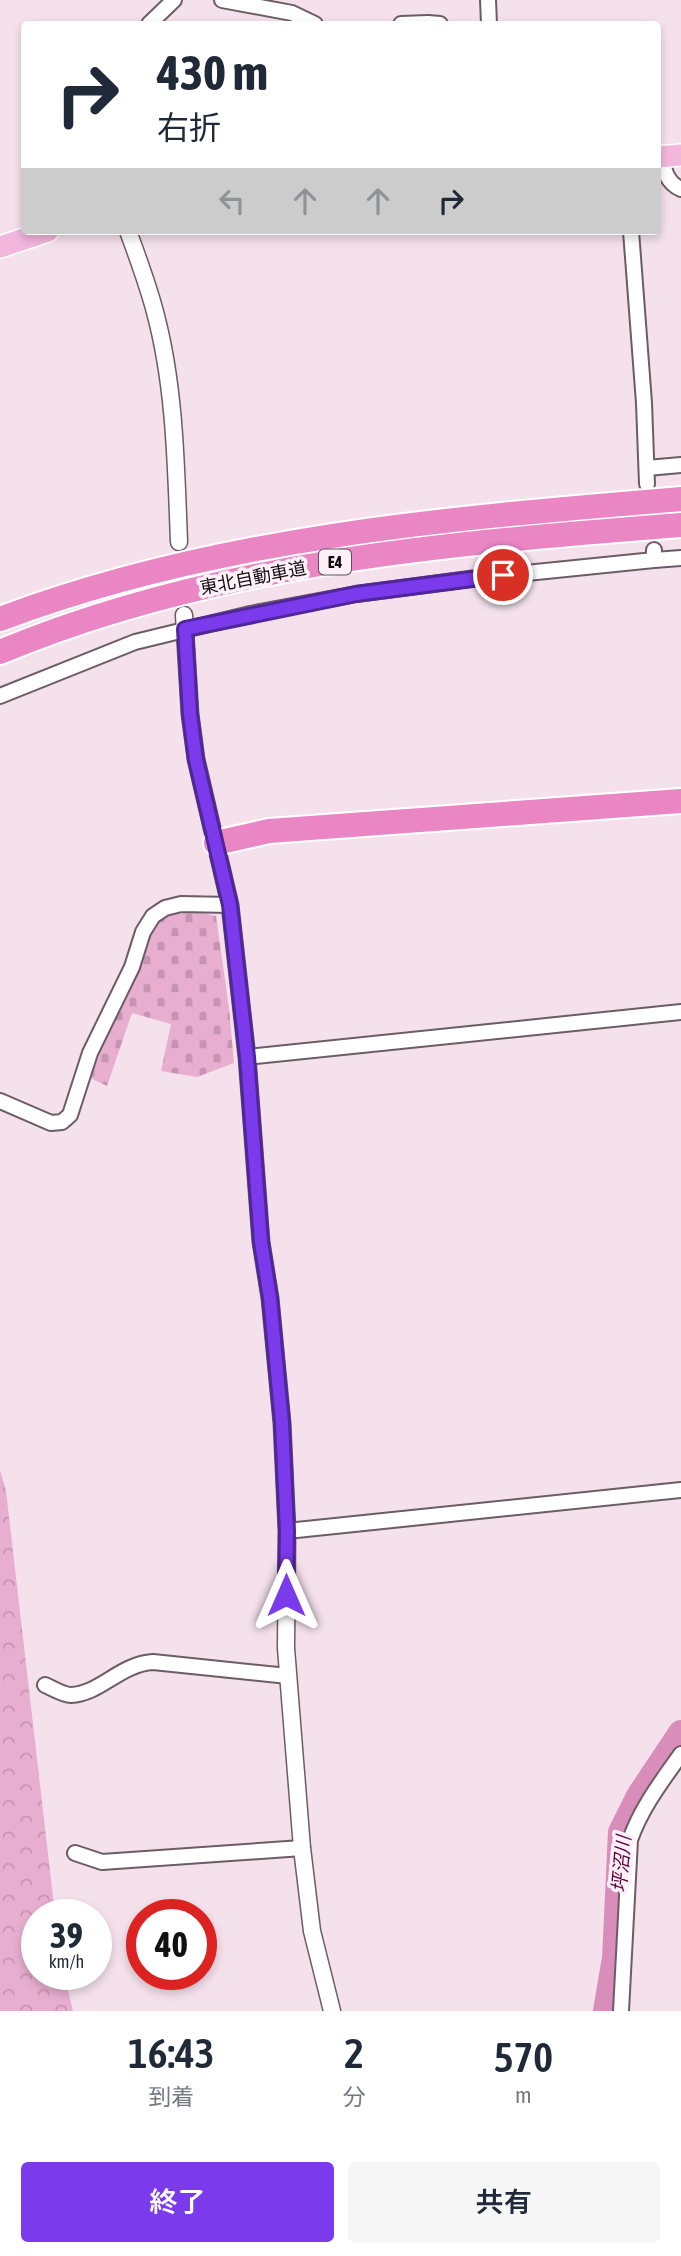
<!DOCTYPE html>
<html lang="ja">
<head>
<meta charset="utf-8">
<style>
  body { margin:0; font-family:"Asap Condensed","Noto Sans JP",sans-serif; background:#f6f6f7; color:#1f2937; height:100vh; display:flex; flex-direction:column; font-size:26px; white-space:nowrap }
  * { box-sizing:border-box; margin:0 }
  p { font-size:23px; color:#747a83 }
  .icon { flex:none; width:38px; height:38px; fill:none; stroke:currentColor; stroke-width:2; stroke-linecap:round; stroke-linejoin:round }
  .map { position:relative; height:2011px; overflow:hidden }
  .details { display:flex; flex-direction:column; background:#fff; flex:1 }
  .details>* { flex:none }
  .top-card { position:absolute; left:21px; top:21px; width:640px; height:214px; border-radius:7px; box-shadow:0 4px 10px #0003; background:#fff; color:#1f2937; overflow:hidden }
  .speed { position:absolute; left:21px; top:1899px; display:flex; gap:14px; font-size:35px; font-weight:700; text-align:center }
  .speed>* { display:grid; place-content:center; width:91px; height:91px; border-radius:50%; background:#fff; box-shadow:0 4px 10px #0003; line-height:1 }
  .speed small { font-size:18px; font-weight:400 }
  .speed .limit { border:10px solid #d22; background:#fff; color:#111 }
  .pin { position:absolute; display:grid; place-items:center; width:60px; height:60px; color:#fff; margin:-30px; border:4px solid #fff; border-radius:50%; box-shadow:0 2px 7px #0007 }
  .me { position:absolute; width:77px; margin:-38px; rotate:0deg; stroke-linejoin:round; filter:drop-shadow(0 0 5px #0008) }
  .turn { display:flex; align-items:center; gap:24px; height:147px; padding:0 21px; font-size:32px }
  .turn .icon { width:91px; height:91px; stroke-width:2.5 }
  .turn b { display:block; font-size:49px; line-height:60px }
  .lanes { display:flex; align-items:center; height:66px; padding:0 21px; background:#0003; justify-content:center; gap:35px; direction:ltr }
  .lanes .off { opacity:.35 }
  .eta { display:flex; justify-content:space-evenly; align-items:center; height:119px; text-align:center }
  .eta b { font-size:42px; font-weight:600; line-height:49px }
  .cta { display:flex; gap:14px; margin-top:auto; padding:14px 21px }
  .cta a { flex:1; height:80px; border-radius:7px; background:#7c3aed; color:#fff; font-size:28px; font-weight:600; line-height:80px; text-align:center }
  .cta a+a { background:#f6f6f7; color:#1f2937 }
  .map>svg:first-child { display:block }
</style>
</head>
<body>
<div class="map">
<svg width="681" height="2011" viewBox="0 0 681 2011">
  <defs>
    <pattern id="forest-crowns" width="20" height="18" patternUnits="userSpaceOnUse" patternTransform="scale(1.75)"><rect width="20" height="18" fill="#e8aed0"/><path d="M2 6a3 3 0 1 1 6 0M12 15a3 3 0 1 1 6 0" fill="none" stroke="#c694b2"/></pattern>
    <pattern id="cemetery-stones" width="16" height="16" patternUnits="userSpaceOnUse" patternTransform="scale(1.75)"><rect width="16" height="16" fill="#e8aed0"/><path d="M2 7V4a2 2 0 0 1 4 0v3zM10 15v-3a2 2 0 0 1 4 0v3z" fill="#c694b2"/></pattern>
  </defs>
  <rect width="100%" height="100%" fill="#f5e1ec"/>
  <!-- forest -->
  <polygon fill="url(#forest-crowns)" points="0,1470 6,1491 55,1914 37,1914 37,1974 64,1974 73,2011 0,2011"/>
  <!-- cemetery -->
  <polygon fill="url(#cemetery-stones)" points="196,911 216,916 229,1008 234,1063 197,1077 161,1071 171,1024 132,1013 107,1086 88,1077 153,929 165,916"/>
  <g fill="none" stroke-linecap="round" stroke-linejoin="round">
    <!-- river -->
    <polyline stroke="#d98dbb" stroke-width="26" points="606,2011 615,1958 621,1832 639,1796 681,1733"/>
    <!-- minor casing -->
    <g stroke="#6c5c65" stroke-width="18">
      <g id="minor">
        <polyline points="222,0 292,13 315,24"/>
        <polyline points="488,0 489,24"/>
        <polyline points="149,24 174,0"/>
        <polyline points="401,24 428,23 440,24"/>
        <path d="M662 156C664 171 667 183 681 189"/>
        <polyline points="631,231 644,403 647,484"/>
        <polyline points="647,468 681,465"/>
        <polyline points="654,550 654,560 681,558"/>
        <polyline points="0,696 135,642 250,614 356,594 477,578 654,560"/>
        <polyline points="247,1057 681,1012"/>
        <polyline points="0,1101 51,1123 62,1122 70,1115 90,1053 132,967 143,932 153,916 165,908 181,904 230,905"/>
        <polyline points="287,1531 681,1490"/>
        <path d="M45 1685C52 1688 63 1695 71 1695 100 1694 120 1664 153 1662L288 1676"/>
        <polyline points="75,1853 102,1862 302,1848"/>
        <path d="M621 2011 630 1840C641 1808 662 1781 681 1754"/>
      </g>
    </g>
    <!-- tertiary casing -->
    <g stroke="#6c5c65" stroke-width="19">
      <g id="tertiary">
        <path d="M128 231C138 258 148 285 155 312 175 386 176 466 179 542"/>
        <polyline points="184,615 190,714 196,759 230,905 247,1057 261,1242 270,1298 282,1423 287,1531 286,1648 302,1848 312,1931 332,2011"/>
      </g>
    </g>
    <!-- primary casing -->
    <g stroke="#fff" stroke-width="24">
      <g id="primary">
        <polyline points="658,157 681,155"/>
        <polyline points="0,247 48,231"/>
      </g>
    </g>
    <!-- motorway casing -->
    <g stroke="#fff" stroke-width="28">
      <g id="motorway">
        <path d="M0 619C217 537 452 518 681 499"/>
        <path d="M0 652C215 562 451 543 681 525"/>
        <polyline points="216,843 269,831 681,801"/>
      </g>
    </g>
    <!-- minor -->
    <use href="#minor" stroke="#fff" stroke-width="14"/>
    <!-- tertiary -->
    <use href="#tertiary" stroke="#fff" stroke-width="16"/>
    <!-- primary -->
    <use href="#primary" stroke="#f3b6dc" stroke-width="21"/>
    <!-- motorway -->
    <use href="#motorway" stroke="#eb86c4" stroke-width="24"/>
  </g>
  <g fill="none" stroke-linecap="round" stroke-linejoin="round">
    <!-- route casing -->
    <g stroke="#51269a" stroke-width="18">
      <polyline id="route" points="286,1595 287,1531 282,1423 270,1298 261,1242 247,1057 230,905 196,760 190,714 185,629 356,594 503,575"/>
    </g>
    <!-- route -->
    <use href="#route" stroke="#7c3aed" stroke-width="12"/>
  </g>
  <g text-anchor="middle" stroke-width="7" stroke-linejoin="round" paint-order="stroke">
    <!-- shield labels -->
    <rect fill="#fdf1f7" stroke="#585155" stroke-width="2" x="319" y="549.5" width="32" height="25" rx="5"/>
    <g font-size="16" font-weight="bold" fill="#120c10">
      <text x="335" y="568">E4</text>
    </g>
    <!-- street labels -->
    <g font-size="18" fill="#120c10" stroke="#fdf1f7">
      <text transform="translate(253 578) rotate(-11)" y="6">東北自動車道</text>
    </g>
    <!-- water labels -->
    <g font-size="19" font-style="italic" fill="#5c0043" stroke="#fdf1f7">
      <text transform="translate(621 1864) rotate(-85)" y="7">坪沼川</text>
    </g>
  </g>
</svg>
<div class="speed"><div>39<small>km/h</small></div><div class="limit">40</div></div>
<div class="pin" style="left:503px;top:575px;background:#d93025"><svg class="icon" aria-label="arrive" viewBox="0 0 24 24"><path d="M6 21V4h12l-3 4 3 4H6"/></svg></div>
<svg class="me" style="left:286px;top:1595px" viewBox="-20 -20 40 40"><path d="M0-17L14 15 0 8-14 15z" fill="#7c3aed" stroke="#fff" stroke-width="4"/></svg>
<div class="top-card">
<div class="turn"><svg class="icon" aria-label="right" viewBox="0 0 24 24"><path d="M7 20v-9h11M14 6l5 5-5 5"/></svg><div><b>430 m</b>右折</div></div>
<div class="lanes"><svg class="icon off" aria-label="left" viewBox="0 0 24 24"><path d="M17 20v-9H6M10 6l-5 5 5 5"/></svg><svg class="icon off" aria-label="ahead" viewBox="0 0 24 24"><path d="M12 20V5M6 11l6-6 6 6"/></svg><svg class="icon off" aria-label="ahead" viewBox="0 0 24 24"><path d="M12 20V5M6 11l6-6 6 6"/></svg><svg class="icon" aria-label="right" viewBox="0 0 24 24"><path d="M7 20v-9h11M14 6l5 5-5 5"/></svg></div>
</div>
</div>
<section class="details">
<div class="eta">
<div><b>16:43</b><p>到着</p></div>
<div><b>2</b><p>分</p></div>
<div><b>570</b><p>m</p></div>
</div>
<div class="cta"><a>終了</a><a>共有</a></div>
</section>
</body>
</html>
